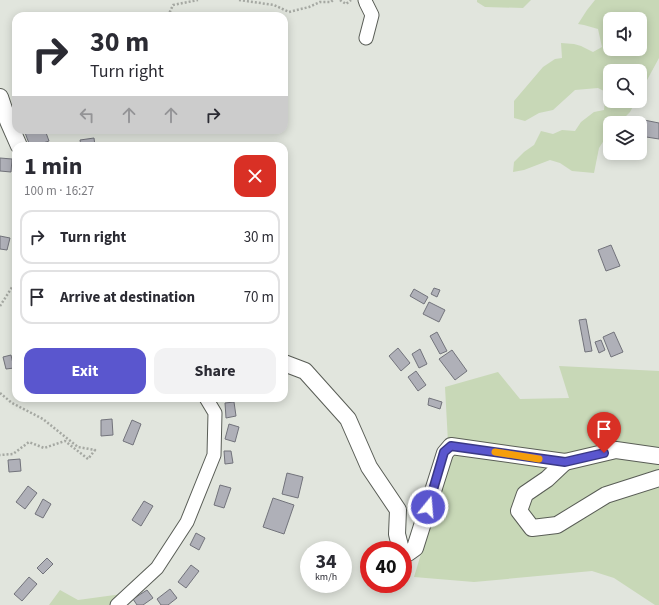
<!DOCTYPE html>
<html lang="en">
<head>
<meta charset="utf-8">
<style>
  body { margin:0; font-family:"Source Sans 3",sans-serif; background:#f2f2f3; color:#2b2b33; height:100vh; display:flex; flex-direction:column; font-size:15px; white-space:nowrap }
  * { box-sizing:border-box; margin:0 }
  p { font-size:13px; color:#7c7c81 }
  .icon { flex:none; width:22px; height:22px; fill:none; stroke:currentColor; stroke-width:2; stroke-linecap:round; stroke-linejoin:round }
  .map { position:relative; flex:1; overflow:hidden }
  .details { position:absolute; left:12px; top:142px; width:276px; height:260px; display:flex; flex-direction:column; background:#fff; border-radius:12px; box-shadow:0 2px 10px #0003 }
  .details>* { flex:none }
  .hud { position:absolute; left:12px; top:12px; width:276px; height:122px; border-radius:12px; box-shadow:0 2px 10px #0003; background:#fff; color:#2b2b33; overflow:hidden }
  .fabs { position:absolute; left:603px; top:12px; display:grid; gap:8px }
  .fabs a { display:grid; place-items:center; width:44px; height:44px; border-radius:8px; background:#fff; box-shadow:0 2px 10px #0003; font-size:20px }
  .speed { position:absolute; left:300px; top:541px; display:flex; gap:8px; font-size:20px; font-weight:700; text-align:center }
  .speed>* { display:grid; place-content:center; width:52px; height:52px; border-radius:50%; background:#fff; box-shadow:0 2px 10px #0003; line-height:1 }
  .speed small { font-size:10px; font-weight:400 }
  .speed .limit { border:6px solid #d22; background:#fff; color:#111 }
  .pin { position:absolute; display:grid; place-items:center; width:34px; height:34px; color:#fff; margin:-41px -17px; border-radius:50% 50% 50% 0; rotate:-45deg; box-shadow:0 0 4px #0007 }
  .pin .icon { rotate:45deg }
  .me { position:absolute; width:44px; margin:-22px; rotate:17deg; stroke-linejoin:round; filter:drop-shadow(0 0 3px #0008) }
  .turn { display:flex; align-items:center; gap:14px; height:84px; padding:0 12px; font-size:18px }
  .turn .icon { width:52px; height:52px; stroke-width:2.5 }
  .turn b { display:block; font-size:28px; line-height:34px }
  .lanes { display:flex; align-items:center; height:38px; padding:0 12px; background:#0003; justify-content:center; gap:20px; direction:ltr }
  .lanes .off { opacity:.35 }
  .round { display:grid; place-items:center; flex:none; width:42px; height:42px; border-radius:12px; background:#f2f2f3 }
  .summary { display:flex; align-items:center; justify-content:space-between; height:68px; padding:0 12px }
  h1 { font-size:24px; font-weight:700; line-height:30px }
  .button { display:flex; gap:8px; margin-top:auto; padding:8px 12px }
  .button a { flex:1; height:46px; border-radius:12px; background:#5a56ce; color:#fff; font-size:16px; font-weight:700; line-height:46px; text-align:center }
  .button a+a { background:#f2f2f3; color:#2b2b33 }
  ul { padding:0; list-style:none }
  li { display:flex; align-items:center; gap:12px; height:54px; margin:0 8px 6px; padding:0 4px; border:2px solid #e1e1e2; border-radius:12px }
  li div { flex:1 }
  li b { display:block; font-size:15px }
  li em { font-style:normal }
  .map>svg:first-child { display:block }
</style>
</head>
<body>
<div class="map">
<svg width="659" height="605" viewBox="0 0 659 605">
  <rect width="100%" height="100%" fill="#e1e5dd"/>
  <!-- green -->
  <g fill="#c8d8b7" fill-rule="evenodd">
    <polygon points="477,0 531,0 523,8 485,7 477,2"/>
    <path d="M595 0H659V58L640 93V71H610V101H636L630 112 619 123H610V131L599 148 594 173 572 171 560 163 550 160 524 170 513 172 514 162 524 152 534 145 541 131 553 134 562 130 575 131 581 122 594 112 604 110 606 92 598 88 575 90 553 110 539 113 525 121 514 118V101L543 67 555 59 562 58 561 43 574 44 581 46 593 52 602 47 598 29 584 25 578 24 587 10ZM610 19H640V49H610Z"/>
    <polygon points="559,366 659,371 659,605 655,605 614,578 592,571 474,582 414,577 449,461 445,387 498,372 520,399 569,398"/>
    <polygon points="60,590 78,600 122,594 111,605 49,605"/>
  </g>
  <!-- building -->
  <g fill="#afb0b8" stroke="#72737b">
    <polygon points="634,118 659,123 659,139 640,136 640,123 633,123"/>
    <polygon points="24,130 45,130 49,141 34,146 30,146"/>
    <polygon points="94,138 95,146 81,146 80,140"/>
    <polygon points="0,158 12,159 11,172 0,171"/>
    <polygon points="0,236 10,238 7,250 0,249"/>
    <polygon points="611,245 620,266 606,271 598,250"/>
    <polygon points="434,288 440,290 437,297 431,294"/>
    <polygon points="414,289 428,297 424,304 410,296"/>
    <polygon points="429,302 445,310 439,322 423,314"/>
    <polygon points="586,319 592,351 585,352 579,320"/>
    <polygon points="437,332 447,351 440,354 430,336"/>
    <polygon points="614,332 623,352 611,357 603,337"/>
    <polygon points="601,340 605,350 599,353 595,342"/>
    <polygon points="398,348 410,363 401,371 389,356"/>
    <polygon points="420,349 427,364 419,368 412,354"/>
    <polygon points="452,350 467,371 455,380 439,359"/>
    <polygon points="11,355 14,368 6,369 3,357"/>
    <polygon points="416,371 426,385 418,391 408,377"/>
    <polygon points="429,398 442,402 440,409 428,405"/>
    <polygon points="234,402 236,416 226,418 225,403"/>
    <polygon points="112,419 113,435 101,436 101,420"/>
    <polygon points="132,420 141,424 133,445 123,441"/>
    <polygon points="229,424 239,427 235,442 225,439"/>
    <polygon points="224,451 231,451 233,463 225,464"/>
    <polygon points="20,459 21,471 9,472 8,460"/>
    <polygon points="287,473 303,477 298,498 282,494"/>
    <polygon points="220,485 231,488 224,508 214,505"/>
    <polygon points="28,486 37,493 25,509 16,502"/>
    <polygon points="273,498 294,505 284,534 263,527"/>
    <polygon points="43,499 51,504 43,518 35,514"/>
    <polygon points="144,501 153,506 141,526 132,520"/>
    <polygon points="196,533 205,538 199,550 190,545"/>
    <polygon points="47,558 53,564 43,574 37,568"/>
    <polygon points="191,565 199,571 186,588 178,582"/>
    <polygon points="29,577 37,584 22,601 14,594"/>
    <polygon points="170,589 177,598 168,605 161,605 157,599"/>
    <polygon points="147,590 153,598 143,605 137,605 133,599"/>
  </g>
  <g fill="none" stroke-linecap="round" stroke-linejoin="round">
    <!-- minor casing -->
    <g stroke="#595d56" stroke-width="15">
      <g id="minor">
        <polyline points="365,0 366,3 372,15 366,38"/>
        <polyline points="117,605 157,568 187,522 214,455 215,413 206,398"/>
      </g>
    </g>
    <!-- tertiary casing -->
    <g stroke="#595d56" stroke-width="18">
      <g id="tertiary">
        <polyline points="0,97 8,121 19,146"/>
        <polyline points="284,363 305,371 348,419 369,467 398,510 397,534 401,550"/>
        <polyline points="565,462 547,479 525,494 519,511 532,528 557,525 606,495 659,478"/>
        <polyline points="403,552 408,553 415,548 445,453 451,446 565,462 616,450 659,456"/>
      </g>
    </g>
    <!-- path -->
    <g stroke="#a5a8a2" stroke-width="2.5" stroke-dasharray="2 2" stroke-linecap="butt">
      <polyline points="239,0 274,5 289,12 309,7 320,2 331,2 333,0"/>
      <polyline points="340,0 346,4 351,0"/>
      <polyline points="168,16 173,5 198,0"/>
      <polyline points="88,130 89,131 122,132 123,130"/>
      <polyline points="0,306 16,281"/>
      <polyline points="0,393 12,403 43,419 78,447 95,450 88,459 65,441 44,448 29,442 13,454 0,455"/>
    </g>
    <!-- minor -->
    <use href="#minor" stroke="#fff" stroke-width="13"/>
    <!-- tertiary -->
    <use href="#tertiary" stroke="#fff" stroke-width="16"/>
  </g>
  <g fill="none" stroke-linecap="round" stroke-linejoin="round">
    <!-- route casing -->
    <g stroke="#3a3886" stroke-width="10">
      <polyline id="route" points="428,507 444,452 451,446 565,462 604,453"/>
    </g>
    <!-- route -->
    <use href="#route" stroke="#5a56ce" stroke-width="7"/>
    <!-- slow -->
    <polyline stroke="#f59e0b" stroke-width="7" points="495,452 539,459"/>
  </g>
</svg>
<div class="fabs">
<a><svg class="icon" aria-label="sound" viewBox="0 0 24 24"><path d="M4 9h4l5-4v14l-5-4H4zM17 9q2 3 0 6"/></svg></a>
<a><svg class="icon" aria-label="search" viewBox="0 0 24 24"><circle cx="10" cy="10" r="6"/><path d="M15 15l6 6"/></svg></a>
<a><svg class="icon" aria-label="layers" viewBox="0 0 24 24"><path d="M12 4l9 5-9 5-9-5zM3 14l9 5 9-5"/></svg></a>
</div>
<div class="speed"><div>34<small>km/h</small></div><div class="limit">40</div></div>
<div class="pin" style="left:604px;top:453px;background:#d93025"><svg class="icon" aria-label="arrive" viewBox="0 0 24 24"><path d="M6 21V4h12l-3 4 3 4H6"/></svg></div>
<svg class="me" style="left:428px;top:507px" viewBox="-20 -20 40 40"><circle r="17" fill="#5a56ce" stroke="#fff" stroke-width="3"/><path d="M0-11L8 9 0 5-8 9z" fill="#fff"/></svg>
<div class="hud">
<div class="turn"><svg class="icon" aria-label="right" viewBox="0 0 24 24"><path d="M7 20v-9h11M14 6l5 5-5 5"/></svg><div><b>30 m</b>Turn right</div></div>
<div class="lanes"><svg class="icon off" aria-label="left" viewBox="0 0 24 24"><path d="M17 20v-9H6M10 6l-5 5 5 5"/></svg><svg class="icon off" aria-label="ahead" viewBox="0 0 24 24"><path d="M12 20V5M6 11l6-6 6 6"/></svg><svg class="icon off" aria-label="ahead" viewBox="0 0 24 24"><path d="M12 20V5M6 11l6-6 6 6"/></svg><svg class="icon" aria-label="right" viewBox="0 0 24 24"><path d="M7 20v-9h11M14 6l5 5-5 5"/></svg></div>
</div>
<section class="details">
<div class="summary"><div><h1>1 min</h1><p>100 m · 16:27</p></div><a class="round" style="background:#d93025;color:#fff"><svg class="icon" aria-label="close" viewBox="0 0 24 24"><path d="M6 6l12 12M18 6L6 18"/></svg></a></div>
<ul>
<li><svg class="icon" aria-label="right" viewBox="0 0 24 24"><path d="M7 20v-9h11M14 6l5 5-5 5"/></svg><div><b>Turn right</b></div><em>30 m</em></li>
<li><svg class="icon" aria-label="arrive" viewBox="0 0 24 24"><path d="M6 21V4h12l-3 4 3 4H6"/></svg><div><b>Arrive at destination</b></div><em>70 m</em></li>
</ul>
<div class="button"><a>Exit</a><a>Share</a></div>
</section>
</div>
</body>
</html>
